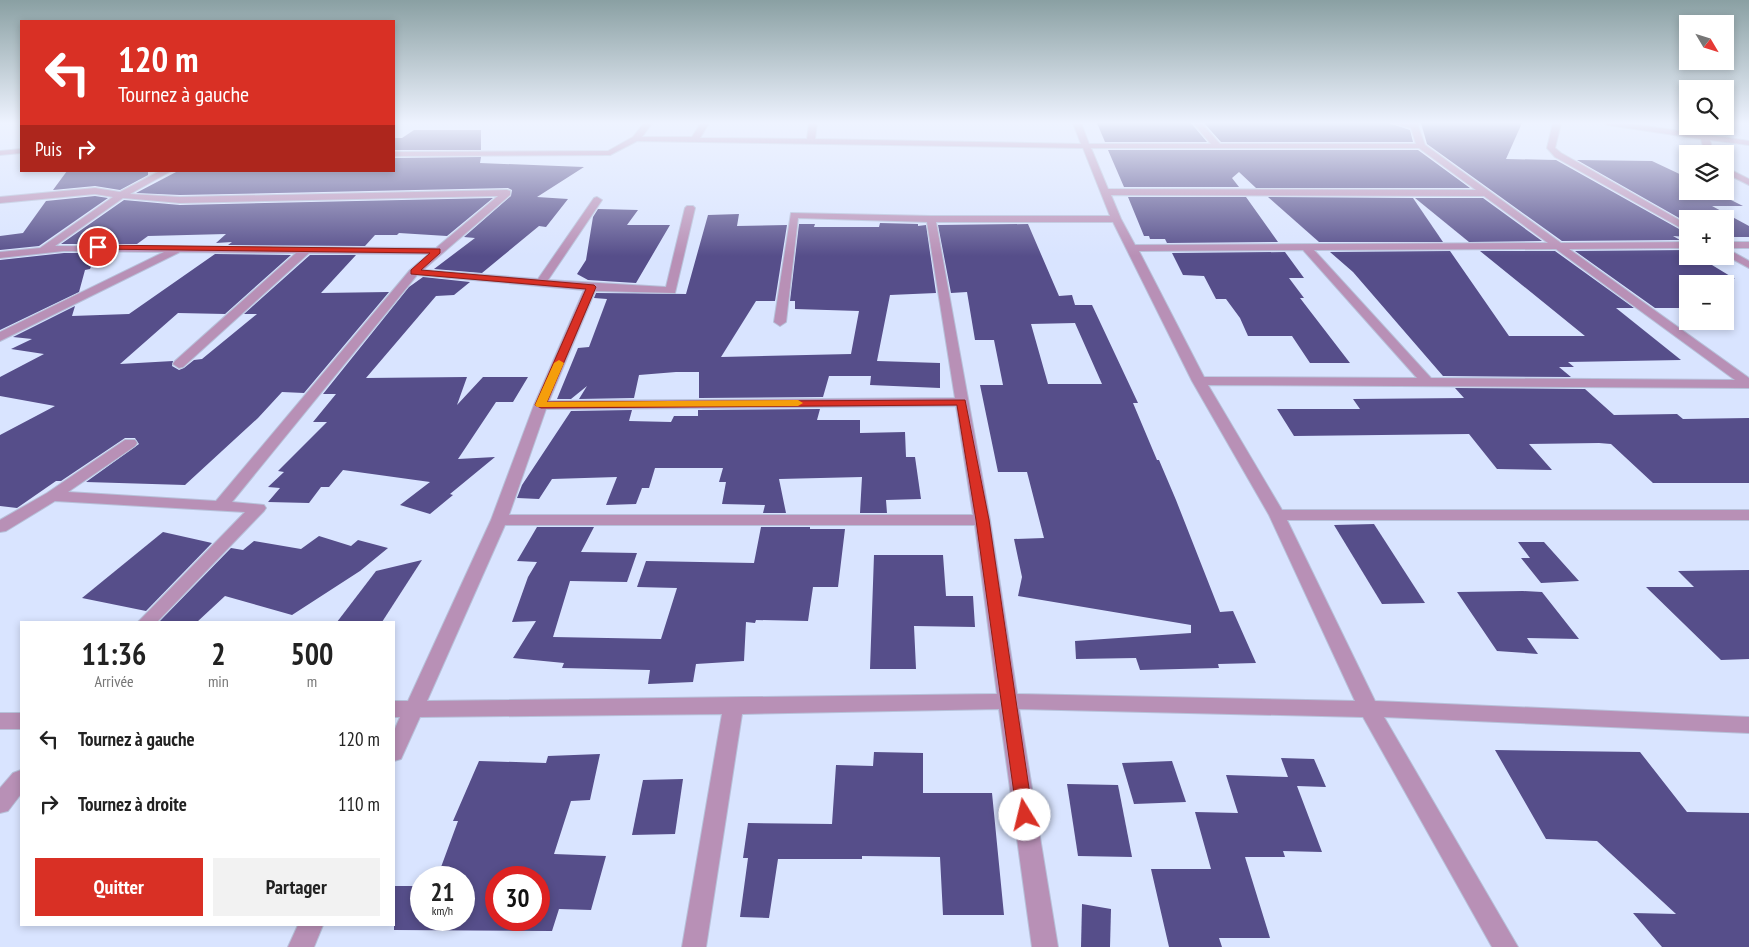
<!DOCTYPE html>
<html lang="fr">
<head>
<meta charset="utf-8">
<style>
  body { margin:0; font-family:"PT Sans Narrow",sans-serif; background:#f2f2f2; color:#222; height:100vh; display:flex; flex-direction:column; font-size:19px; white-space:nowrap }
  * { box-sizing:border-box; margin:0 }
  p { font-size:16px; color:#767676 }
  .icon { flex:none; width:28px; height:28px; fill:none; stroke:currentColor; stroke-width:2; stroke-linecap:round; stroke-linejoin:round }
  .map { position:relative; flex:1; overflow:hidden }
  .side { position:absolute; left:20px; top:621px; width:375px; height:305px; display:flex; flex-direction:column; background:#fff; border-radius:0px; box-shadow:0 2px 8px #0003 }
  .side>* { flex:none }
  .banner { position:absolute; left:20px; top:20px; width:375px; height:152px; border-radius:0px; box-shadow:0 2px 8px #0003; background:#d93025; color:#fff; overflow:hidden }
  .needle { width:32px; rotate:128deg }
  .fabs { position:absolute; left:1679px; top:15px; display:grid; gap:10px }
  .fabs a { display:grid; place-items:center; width:55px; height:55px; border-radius:0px; background:#fff; box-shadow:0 2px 8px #0003; font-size:25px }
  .speed { position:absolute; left:410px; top:866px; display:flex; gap:10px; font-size:25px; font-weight:700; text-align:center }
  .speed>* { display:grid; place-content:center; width:65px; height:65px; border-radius:50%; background:#fff; box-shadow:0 2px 8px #0003; line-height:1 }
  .speed small { font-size:12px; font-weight:400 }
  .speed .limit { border:8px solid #d22; background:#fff; color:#111 }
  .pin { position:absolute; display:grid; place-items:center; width:42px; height:42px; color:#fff; margin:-21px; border:2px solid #fff; border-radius:50%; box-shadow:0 1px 5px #0007 }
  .me { position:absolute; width:55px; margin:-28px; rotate:351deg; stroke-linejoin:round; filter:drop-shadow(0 0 4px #0008) }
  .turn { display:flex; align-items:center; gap:18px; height:105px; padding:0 15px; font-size:22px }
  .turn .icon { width:65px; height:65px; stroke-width:2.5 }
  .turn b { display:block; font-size:35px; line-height:42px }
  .then { display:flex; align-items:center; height:48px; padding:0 15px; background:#0003; gap:10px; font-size:19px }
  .eta { display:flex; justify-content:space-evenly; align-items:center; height:85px; text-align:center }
  .eta b { font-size:30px; font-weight:600; line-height:35px }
  .primary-button { display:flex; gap:10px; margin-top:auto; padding:10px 15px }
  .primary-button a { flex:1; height:58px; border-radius:0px; background:#d93025; color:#fff; font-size:20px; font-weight:600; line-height:58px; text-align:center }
  .primary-button a+a { background:#f2f2f2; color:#222 }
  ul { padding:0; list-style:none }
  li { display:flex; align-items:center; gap:15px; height:65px; padding:0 15px }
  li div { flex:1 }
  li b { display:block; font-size:19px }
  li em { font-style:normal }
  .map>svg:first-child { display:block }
</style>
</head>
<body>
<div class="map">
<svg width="1749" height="947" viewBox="0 0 1749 947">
  <rect width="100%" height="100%" fill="#d9e4ff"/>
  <!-- building -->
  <g fill="#564e8a" fill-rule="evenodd">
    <polygon points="1097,123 1191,123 1207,142 1105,142"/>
    <polygon points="1204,123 1389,123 1410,130 1413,142 1221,142"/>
    <polygon points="1421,123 1522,123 1506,159 1556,160 1688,234 1688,237 1673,236 1680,240 1562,241 1427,144"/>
    <polygon points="414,130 481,130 481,150 394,150 394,138 402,138"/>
    <polygon points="1108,150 1418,150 1470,188 1256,188 1239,172 1232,178 1239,187 1124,187"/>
    <polygon points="481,157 480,163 584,167 537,197 568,199 546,227 539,226 482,273 434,269 475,238 464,237 511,196 512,190 508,188 180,195 136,193 178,171 394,171 394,158"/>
    <polygon points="1577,160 1652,161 1688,178 1688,191 1713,191 1743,206 1712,206 1749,226 1749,237 1725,237 1725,219 1688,219 1688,223"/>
    <polygon points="67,171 148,171 148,175 120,190 95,186 53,190"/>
    <polygon points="95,196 108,198 39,246 0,250 0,236 23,233 46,201"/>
    <polygon points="1128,197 1246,197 1278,242 1167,243 1165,239 1150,239 1149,236 1144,236"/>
    <polygon points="1268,197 1413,198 1443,242 1319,242"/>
    <polygon points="493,198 447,236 399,233 397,235 375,235 365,246 228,245 232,242 216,243 226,234 148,236 137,244 61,244 124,200 180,205"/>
    <polygon points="1415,198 1483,198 1542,241 1469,242"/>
    <polygon points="598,209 638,210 627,225 670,225 636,283 588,280 577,274 586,260 593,217"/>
    <polygon points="739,214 737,226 787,225 775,301 756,301 721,357 851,354 859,311 795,309 795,301 790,301 799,224 815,224 814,227 879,227 880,223 918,224 918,226 926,225 936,293 890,295 877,361 940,363 940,388 870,385 871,376 829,376 823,397 699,398 699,372 676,372 639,375 634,398 579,399 587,386 571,399 557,399 578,348 589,347 607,299 594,298 596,293 686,294 708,215"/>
    <path d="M1028 224 1059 296 1072 295 1075 305H1092L1138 403H1133L1157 460H1159L1176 500 1220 612 1233 611 1256 663 1218 664 1219 668 1140 670 1136 658 1076 659 1075 641 1191 633V625L1018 596 1022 577 1014 539 1044 538 1027 472H998L980 385H1003L994 340H975L967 292 951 293 938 225ZM1075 323 1102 384H1048L1031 324Z"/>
    <polygon points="1688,250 1688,256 1708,256 1724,265 1712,265 1735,279 1688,279 1688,308 1655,308 1575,251"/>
    <polygon points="1450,251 1509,336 1585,336 1480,251 1555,251 1634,308 1616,308 1681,360 1568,362 1574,367 1559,367 1571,377 1443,376 1353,272 1330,252"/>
    <polygon points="1285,252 1304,278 1289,278 1304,298 1300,298 1350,363 1310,363 1292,336 1248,336 1240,318 1226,299 1216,299 1204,276 1183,275 1172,253"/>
    <polygon points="64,253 97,253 90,269 85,270 79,292 0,330 0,260"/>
    <polygon points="215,254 291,255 225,314 178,313 120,364 173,361 172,366 179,370 184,368 194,360 202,359 257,314 244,314 310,255 356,255 321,293 389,292 304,393 282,392 258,418 185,485 86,482 139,444 135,438 125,438 61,481 56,481 17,508 0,506 0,435 55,406 0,396 0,377 44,354 11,349 32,339 13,337 75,306 72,316 129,314"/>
    <polygon points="423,277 470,282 454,295 436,296 366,378 467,377 457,405 483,377 528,377 513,402 496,402 458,459 495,457 450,494 453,495 430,514 400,505 430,482 343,470 329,487 321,487 309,503 268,502 280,488 268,487 284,472 278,471 327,422 313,422 336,394 323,394 409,287"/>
    <polygon points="1455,388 1585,389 1614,415 1677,414 1683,419 1749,418 1749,483 1653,483 1611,444 1599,443 1529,444 1552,470 1497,469 1469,434 1294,436 1277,409 1360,409 1353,399 1464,398"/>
    <polygon points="820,409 817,420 860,420 860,433 905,432 906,457 915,457 921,499 886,500 887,513 860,513 862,477 779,479 786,513 763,513 765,505 722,504 726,482 719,482 723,468 655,468 649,488 642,488 636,504 606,505 617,477 552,479 539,499 517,498 522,485 571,411 632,410 629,421 671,422 674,416 698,416 698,410"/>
    <polygon points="1374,524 1425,603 1382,604 1334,525"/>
    <polygon points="537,527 594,527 581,552 637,553 627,582 570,581 553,637 661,639 677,588 637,587 646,561 754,563 761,527 810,527 810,529 845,529 838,587 813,587 808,621 756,620 755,623 746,622 744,661 696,664 693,682 648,684 650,670 562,668 564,663 513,658 536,621 512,622 528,577 537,562 517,561"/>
    <polygon points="163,532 212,543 146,611 82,598"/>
    <polygon points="319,536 351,546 358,540 388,548 360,571 292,615 225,596 197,622 159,622 231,548 243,550 254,541 301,549"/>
    <polygon points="1518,542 1544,542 1579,581 1541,583 1521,558 1530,558"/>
    <polygon points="874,555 943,555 946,596 973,596 975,627 914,626 916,669 870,669"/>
    <polygon points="422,560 382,622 337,622 376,571"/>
    <polygon points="1749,570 1749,659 1721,660 1646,587 1694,587 1678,571"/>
    <polygon points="1523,591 1542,592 1579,639 1527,638 1538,654 1497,651 1457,592"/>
    <polygon points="1495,750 1640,752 1687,812 1749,813 1749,947 1662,947 1633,913 1676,914 1597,841 1546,839"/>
    <polygon points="874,752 923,753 923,793 992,793 1004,915 943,915 940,857 862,856 862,859 778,859 769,918 740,917 748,858 743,858 748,823 832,824 836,765 873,766"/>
    <path d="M600 754 590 800 571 801 554 854 606 856 591 910 559 909 552 931 394 930V886H421V920H464V878H437L458 821H453L479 761 546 763 548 756ZM496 878H539V920H496Z"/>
    <polygon points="1281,758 1314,759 1326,787 1297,786 1322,852 1283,851 1285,857 1245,857 1270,938 1219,938 1222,947 1169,947 1151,869 1211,869 1195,812 1238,813 1226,775 1288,777"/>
    <polygon points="1172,761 1186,802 1134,804 1122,763"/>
    <polygon points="683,779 675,834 632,835 643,780"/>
    <polygon points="1067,784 1118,785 1132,857 1078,856"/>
    <polygon points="1082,904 1111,909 1110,947 1081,947"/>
  </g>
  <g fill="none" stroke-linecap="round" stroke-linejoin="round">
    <!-- street casing -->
    <g stroke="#b7c1da" stroke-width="2">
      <g id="street">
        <path d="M644 123H652L642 137H692L701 123H709L700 138 807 139 809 123H817L815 139 1081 144 1073 123H1081L1089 144H1211L1193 123H1201L1220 144H1416L1411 128 1391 123H1419L1418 126 1425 145 1561 243 1688 242V248L1569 249 1749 378V388L1208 385 1282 510H1749V520H1287L1375 701 1749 717V733L1384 717 1518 947H1492L1363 717 1019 709 1058 947H1032L999 709 742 714 706 947H682L722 714 420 717 401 759 394 761V731L400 717H394V701H408L491 520 534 405 584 290 417 275 232 502 264 505 266 508 264 511 157 622H138L245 512 55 501 6 531 0 532V520L47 493 125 440H135L137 443 135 446 68 492 216 501 410 270 429 254 309 253 183 367 179 368 173 364 175 361 296 253 180 252 0 341V332L164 252 64 251 0 258V252L40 248 113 197 95 194 0 203V197L95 188 120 192 160 171H171L130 194 180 197 507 190 510 191V195L423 270 538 279 594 198 597 197 602 200 548 280 666 287 685 208 687 206H693L695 208 675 293 595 291 549 401 955 398 927 222 798 218 786 322 780 326 774 322 791 213 931 216H1110L1083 148 637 141 610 155 394 156V152L608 151 633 137ZM1091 148H1419L1476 190 1108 189ZM1111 195 1484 196 1548 243 1135 245 1121 219ZM498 196 436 248 55 246 123 198 180 203ZM936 222H1113L1192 381 1269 515 1355 701 1017 694 990 520ZM1556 249 1735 380 1431 378 1314 250ZM1303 250 1417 378 1204 377 1139 251ZM956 406 973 515H509L546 409ZM505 525H975L997 694 427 701Z"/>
        <polygon points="1553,123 1561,123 1555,148 1561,153 1688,225 1688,232 1555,157 1547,148"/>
        <polygon points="1604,123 1625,123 1701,134 1701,126 1709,126 1709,135 1749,141 1749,145 1710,140 1713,154 1705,154 1701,139 1608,125"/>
        <polygon points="21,149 21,153 0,155 0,151"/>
        <polygon points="1725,167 1749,179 1749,185 1725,173"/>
        <polygon points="1725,242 1749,242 1749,248 1726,248 1749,261 1749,268 1725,255"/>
        <rect x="0" y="713" width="21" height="16"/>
        <polygon points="21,770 21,794 8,811 0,813 0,788 13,773"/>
        <polygon points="298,925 323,925 314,947 288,947"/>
      </g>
    </g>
    <!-- street -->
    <use href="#street" fill="#b890b6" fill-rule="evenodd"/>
  </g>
  <!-- sky -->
  <linearGradient id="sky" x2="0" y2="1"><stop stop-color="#8aa0a3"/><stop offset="0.48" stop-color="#eef3ff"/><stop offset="1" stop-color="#eef3ff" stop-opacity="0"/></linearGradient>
  <rect width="1749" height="256" fill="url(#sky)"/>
  <!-- route -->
  <polygon fill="#d93025" stroke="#8d1f18" points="98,245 437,249 440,249 440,253 421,270 594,285 596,287 547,402 965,400 989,520 1033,815 1031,820 1025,822 1019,820 1017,815 976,520 957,405 541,408 535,405 586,289 411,274 411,270 430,253 95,249 95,246"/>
  <!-- slow -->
  <polygon fill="#f59e0b" points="559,360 564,363 547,402 798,400 803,403 798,406 537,407 535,405 554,363"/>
</svg>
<div class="fabs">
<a><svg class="needle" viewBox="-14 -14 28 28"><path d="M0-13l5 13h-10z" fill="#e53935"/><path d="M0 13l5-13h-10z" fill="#767676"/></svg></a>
<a><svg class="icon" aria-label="search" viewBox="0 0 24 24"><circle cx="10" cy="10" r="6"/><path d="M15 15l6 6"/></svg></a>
<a><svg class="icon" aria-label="layers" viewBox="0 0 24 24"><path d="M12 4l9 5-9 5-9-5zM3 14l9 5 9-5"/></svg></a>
<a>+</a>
<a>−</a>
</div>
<div class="speed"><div>21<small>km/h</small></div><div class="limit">30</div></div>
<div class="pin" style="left:98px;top:247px;background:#d93025"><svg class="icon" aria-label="arrive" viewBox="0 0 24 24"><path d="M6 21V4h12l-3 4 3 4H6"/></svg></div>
<svg class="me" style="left:1025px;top:815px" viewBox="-20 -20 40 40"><circle r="19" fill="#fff"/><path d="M0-13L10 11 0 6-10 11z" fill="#d93025"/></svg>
<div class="banner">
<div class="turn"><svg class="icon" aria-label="left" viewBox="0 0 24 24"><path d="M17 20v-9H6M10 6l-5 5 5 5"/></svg><div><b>120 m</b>Tournez à gauche</div></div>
<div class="then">Puis<svg class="icon" aria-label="right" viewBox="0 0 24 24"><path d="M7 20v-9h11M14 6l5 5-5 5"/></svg></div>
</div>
<section class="side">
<div class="eta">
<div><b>11:36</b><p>Arrivée</p></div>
<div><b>2</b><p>min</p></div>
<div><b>500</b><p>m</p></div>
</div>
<ul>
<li><svg class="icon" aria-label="left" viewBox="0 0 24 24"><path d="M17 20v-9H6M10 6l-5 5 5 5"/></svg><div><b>Tournez à gauche</b></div><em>120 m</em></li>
<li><svg class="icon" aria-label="right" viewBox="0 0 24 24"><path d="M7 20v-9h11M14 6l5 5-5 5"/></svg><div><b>Tournez à droite</b></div><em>110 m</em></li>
</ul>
<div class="primary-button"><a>Quitter</a><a>Partager</a></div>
</section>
</div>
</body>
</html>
